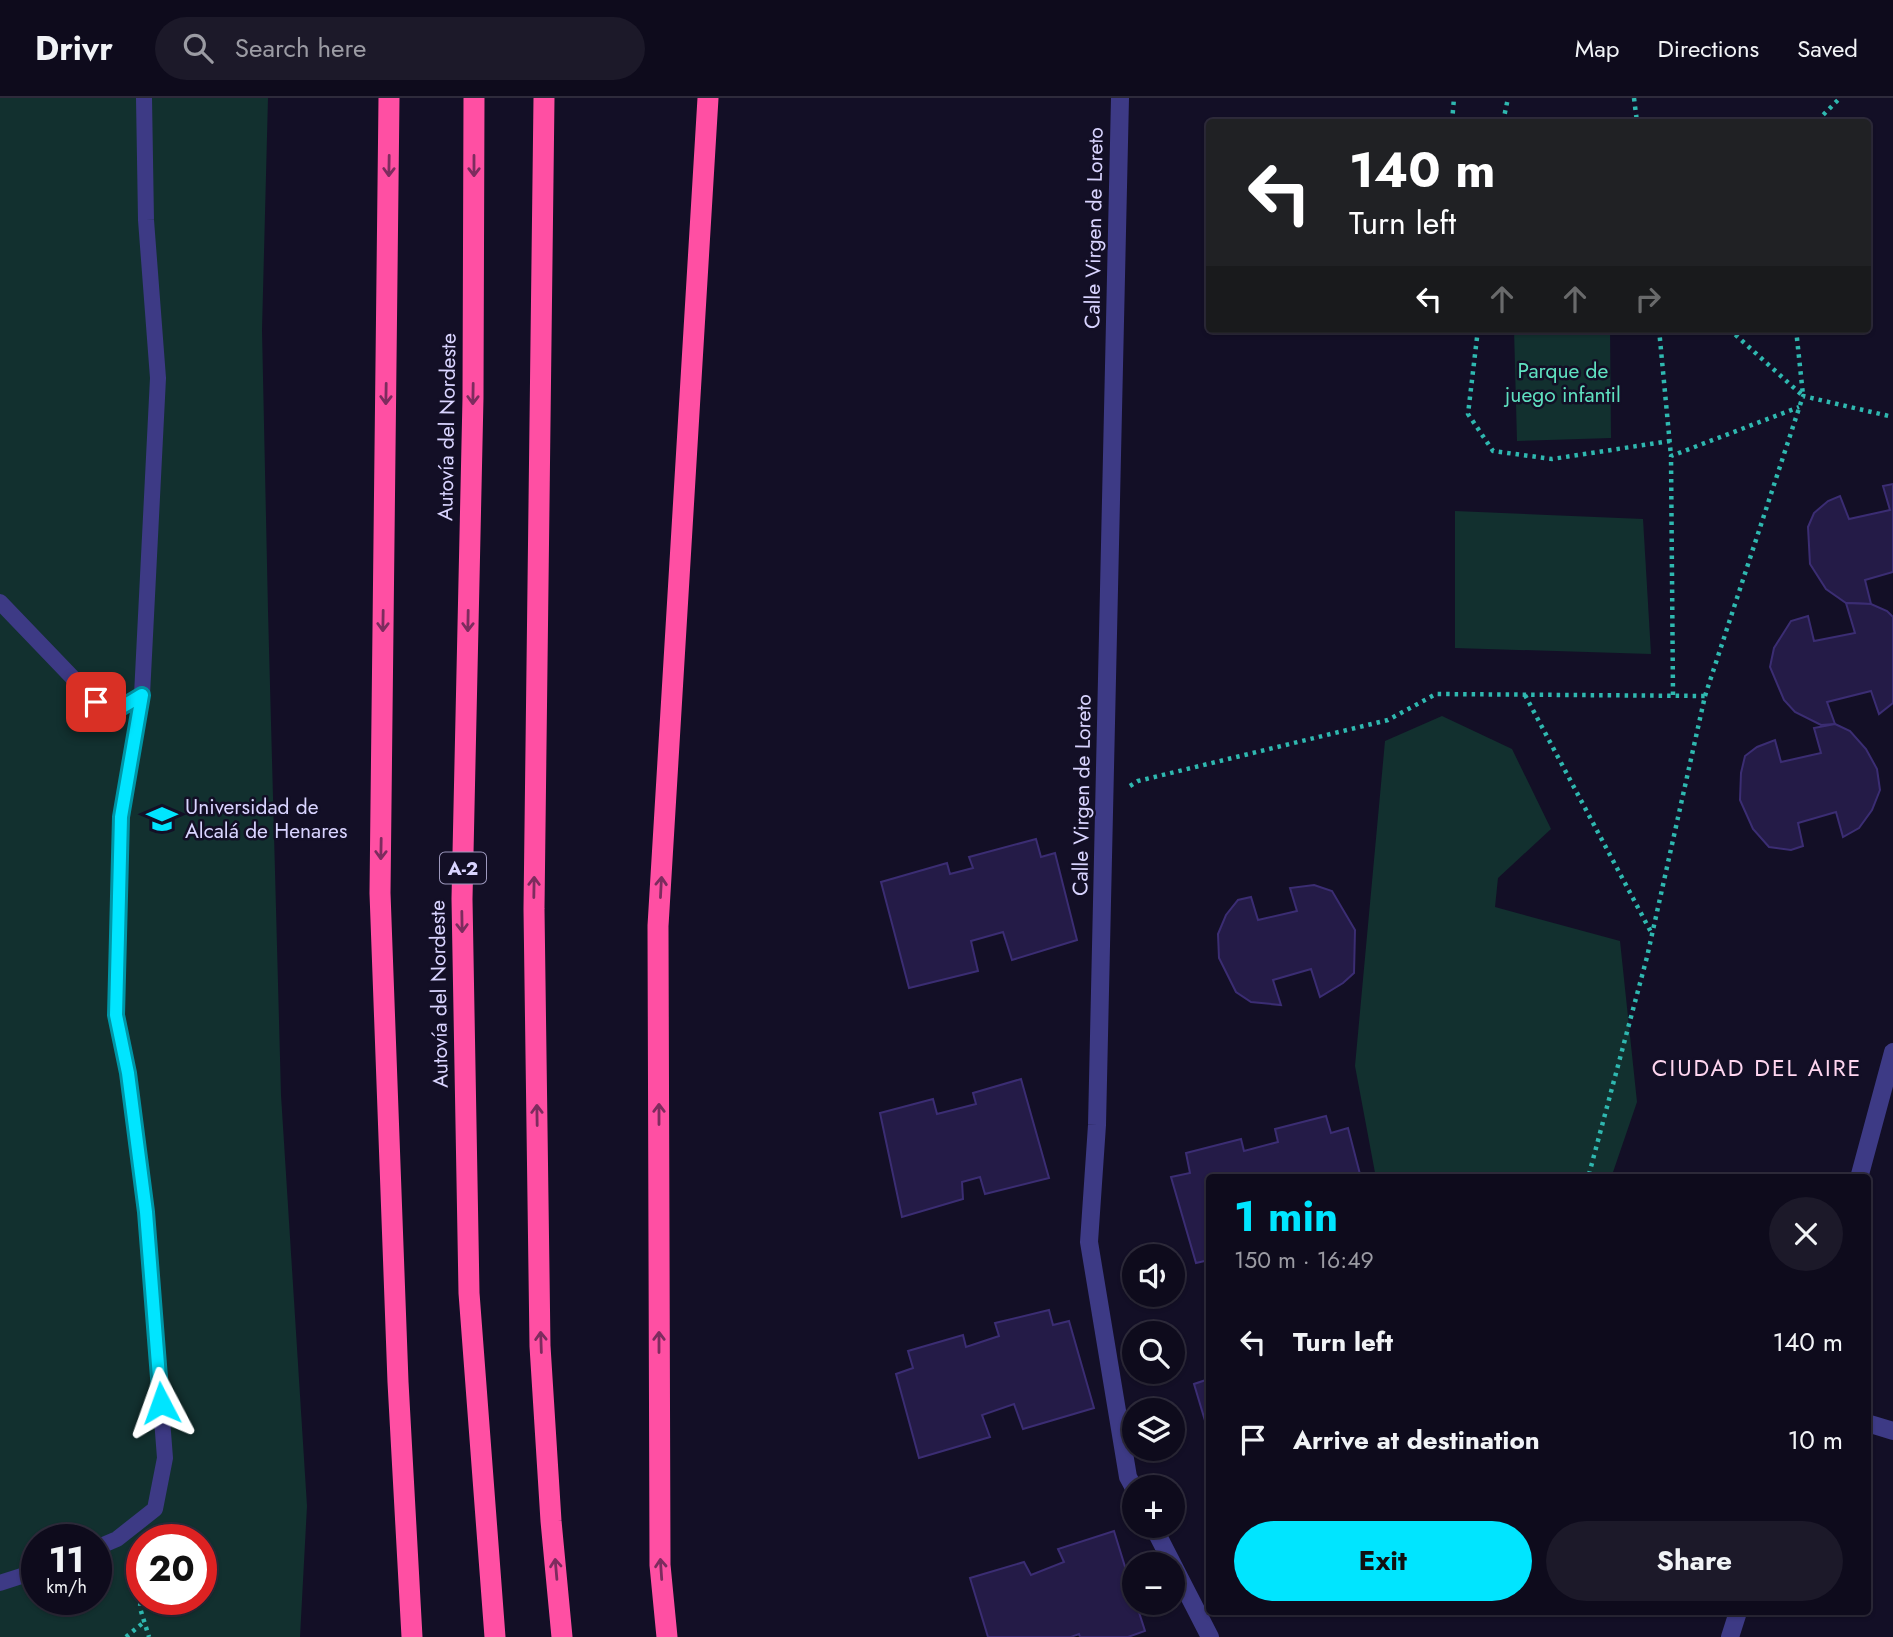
<!DOCTYPE html>
<html lang="en">
<head>
<meta charset="utf-8">
<style>
  body { margin:0; font-family:Jost,sans-serif; background:#1c1929; color:#f1f3f6; height:100vh; display:flex; flex-direction:column; font-size:26px; white-space:nowrap }
  * { box-sizing:border-box; margin:0 }
  p { font-size:23px; color:#9b9ba3 }
  .icon { flex:none; width:38px; height:38px; fill:none; stroke:currentColor; stroke-width:2; stroke-linecap:round; stroke-linejoin:round }
  .map { position:relative; flex:1; overflow:hidden }
  .details { position:absolute; left:1206px; top:1076px; width:665px; height:441px; display:flex; flex-direction:column; background:#0e0b1c; border-radius:7px; box-shadow:0 2px 5px #0004,0 0 0 2px #2e2b3b }
  .details>* { flex:none }
  .banner { position:absolute; left:1206px; top:21px; width:665px; height:214px; border-radius:7px; box-shadow:0 2px 5px #0004,0 0 0 2px #2e2b3b; background:#202124; color:#fff; overflow:hidden }
  .fabs { position:absolute; left:1122px; top:1146px; display:grid; gap:14px }
  .fabs a { display:grid; place-items:center; width:63px; height:63px; border-radius:50%; background:#0e0b1c; box-shadow:0 2px 5px #0004,0 0 0 2px #2e2b3b; font-size:35px }
  .speed { position:absolute; left:21px; top:1426px; display:flex; gap:14px; font-size:35px; font-weight:700; text-align:center }
  .speed>* { display:grid; place-content:center; width:91px; height:91px; border-radius:50%; background:#0e0b1c; box-shadow:0 2px 5px #0004,0 0 0 2px #2e2b3b; line-height:1 }
  .speed small { font-size:18px; font-weight:400 }
  .speed .limit { border:10px solid #d22; background:#fff; color:#111 }
  .pin { position:absolute; display:grid; place-items:center; width:60px; height:60px; color:#fff; margin:-30px; border-radius:14px; box-shadow:0 4px 10px #0006 }
  .me { position:absolute; width:77px; margin:-38px; rotate:356deg; stroke-linejoin:round; filter:drop-shadow(0 0 5px #0008) }
  .turn { display:flex; align-items:center; gap:24px; height:147px; padding:0 28px; font-size:32px }
  .turn .icon { width:91px; height:91px; stroke-width:2.5 }
  .turn b { display:block; font-size:49px; line-height:60px }
  .lanes { display:flex; align-items:center; height:66px; padding:0 28px; background:#0003; justify-content:center; gap:35px; direction:ltr }
  .lanes .off { opacity:.35 }
  .round { display:grid; place-items:center; flex:none; width:74px; height:74px; border-radius:37px; background:#1c1929 }
  .overview { display:flex; align-items:center; justify-content:space-between; height:119px; padding:0 28px }
  h1 { font-size:42px; font-weight:700; line-height:52px; color:#00e5ff }
  .cta { display:flex; gap:14px; margin-top:auto; padding:14px 28px }
  .cta a { flex:1; height:80px; border-radius:42px; background:#00e5ff; color:#111; font-size:28px; font-weight:700; line-height:80px; text-align:center }
  .cta a+a { background:#1c1929; color:#f1f3f6 }
  ul { padding:0; list-style:none }
  li { display:flex; align-items:center; gap:21px; height:98px; padding:0 28px }
  li div { flex:1 }
  li b { display:block; font-size:26px }
  li em { font-style:normal }
  header { display:flex; align-items:center; gap:42px; box-sizing:border-box; height:98px; padding:0 35px; background:#0e0b1c; border-bottom:2px solid #2e2b3b }
  header strong { font-size:33px }
  nav { display:flex; gap:38px; margin-inline-start:auto; font-size:24px }
  .search { width:490px; height:63px; background:#1c1929; display:flex; align-items:center; gap:18px; box-sizing:border-box; padding:0 24px; border-radius:38px; color:#9b9ba3; font-size:26px }
  .map>svg:first-child { display:block }
</style>
</head>
<body>
<header>
<strong>Drivr</strong>
<div class="search"><svg class="icon" aria-label="search" viewBox="0 0 24 24"><circle cx="10" cy="10" r="6"/><path d="M15 15l6 6"/></svg>Search here</div>
<nav><a>Map</a><a>Directions</a><a>Saved</a></nav>
</header>
<div class="map">
<svg width="1893" height="1539" viewBox="0 0 1893 1539">
  <rect width="100%" height="100%" fill="#130f26"/>
  <!-- green -->
  <g fill="#12302f" fill-rule="evenodd">
    <path d="M0 0H268L262 232 268 513 281 997 307 1408 300 1539H0ZM37 1442H96V1502H37ZM142 1442H201V1502H142Z"/>
    <polygon points="1514,231 1610,231 1611,340 1517,343"/>
    <polygon points="1455,413 1643,421 1651,556 1455,550"/>
    <polygon points="1442,618 1512,651 1551,731 1498,780 1495,809 1620,843 1637,1004 1611,1080 1376,1080 1355,968 1385,643"/>
  </g>
  <!-- building -->
  <g fill="#241b47" stroke="#3b2d73" stroke-width="2">
    <polygon points="1893,386 1893,474 1865,482 1871,506 1846,505 1826,491 1810,466 1808,429 1814,415 1828,403 1840,398 1849,421 1890,412 1883,388"/>
    <polygon points="1846,505 1871,506 1887,513 1893,519 1893,605 1879,616 1871,593 1827,604 1835,626 1821,627 1795,614 1784,602 1770,569 1774,550 1791,523 1808,518 1814,543 1855,535"/>
    <polygon points="1835,626 1850,633 1866,651 1877,671 1880,692 1872,712 1859,730 1843,739 1836,714 1798,725 1803,748 1791,752 1769,749 1753,731 1740,702 1741,675 1745,658 1757,649 1775,642 1781,664 1821,655 1814,630"/>
    <polygon points="1036,741 1041,759 1055,755 1077,842 1012,862 1003,834 971,843 978,873 909,890 881,784 947,765 950,776 973,770 969,759"/>
    <polygon points="1314,787 1332,793 1355,832 1354,875 1343,885 1320,899 1311,871 1273,882 1281,907 1251,904 1236,894 1219,860 1218,836 1226,817 1238,802 1251,799 1258,822 1297,813 1290,790"/>
    <polygon points="1021,981 1049,1080 985,1096 980,1079 962,1084 963,1101 902,1119 880,1015 933,1001 937,1016 976,1006 973,995"/>
    <polygon points="1326,1018 1331,1035 1348,1030 1361,1080 1209,1080 1209,1162 1196,1165 1171,1079 1190,1075 1186,1055 1241,1041 1244,1053 1278,1044 1275,1031"/>
    <polygon points="1049,1212 1053,1227 1069,1223 1094,1310 1023,1331 1014,1306 982,1317 990,1339 919,1360 896,1276 913,1270 908,1253 963,1237 966,1249 999,1238 995,1225"/>
    <polygon points="1209,1281 1209,1336 1194,1286"/>
    <polygon points="1114,1433 1134,1498 1134,1505 1136,1505 1145,1533 1128,1539 1080,1539 1079,1536 1071,1539 988,1539 970,1480 1024,1464 1031,1477 1064,1464 1058,1451"/>
  </g>
  <g fill="none" stroke-linecap="round" stroke-linejoin="round">
    <!-- path -->
    <g stroke="#2fb8b0" stroke-width="4.5" stroke-dasharray="3.5 5" stroke-linecap="butt">
      <polyline points="1634,0 1637,24"/>
      <polyline points="1452,24 1454,0"/>
      <polyline points="1503,24 1508,0"/>
      <polyline points="1819,24 1822,18 1840,0"/>
      <polyline points="1478,231 1468,316 1493,353 1552,361 1670,343"/>
      <polyline points="1659,231 1671,358"/>
      <polyline points="1729,231 1803,298"/>
      <polyline points="1796,231 1803,297"/>
      <polyline points="1525,597 1652,836"/>
      <polyline points="1673,597 1671,358 1799,309"/>
      <polyline points="1705,598 1803,298 1893,319"/>
      <polyline points="1130,688 1138,683 1388,622 1436,596 1705,598 1647,859 1588,1080"/>
      <polyline points="142,1479 140,1510 149,1539"/>
      <polyline points="126,1539 144,1524"/>
    </g>
    <!-- lane -->
    <g stroke="#3d3a85" stroke-width="16">
      <polyline points="0,504 96,604 122,609 142,597"/>
      <polyline points="96,1450 117,1441 155,1411 165,1360 146,1114 128,975 116,917 121,719 142,597 158,280 146,122 144,0"/>
      <polyline points="0,1485 37,1473"/>
    </g>
    <!-- street -->
    <g stroke="#3d3a85" stroke-width="18">
      <polyline points="1120,0 1097,1027 1089,1144 1128,1379 1134,1390"/>
      <polyline points="1859,1080 1893,954"/>
      <polyline points="1867,1325 1893,1333"/>
      <polyline points="1153,1428 1210,1539"/>
      <polyline points="1730,1539 1738,1514"/>
    </g>
    <!-- highway -->
    <g stroke="#ff4fa3" stroke-width="21">
      <polyline points="389,0 380,795 398,1284 412,1539"/>
      <polyline points="474,0 473,300 462,801 469,1195 495,1539"/>
      <polyline points="544,0 534,811 540,1248 551,1423 562,1539"/>
      <polyline points="667,1539 660,1467 658,828 708,0"/>
    </g>
  </g>
  <!-- one-way arrows -->
  <defs><path id="oneway-shaft" d="M-6 0H5M1.5-3L5.5 0L1.5 3" fill="none" stroke-width="1.6" stroke-linecap="round" stroke-linejoin="round" transform="scale(1.75)"/></defs>
  <g stroke="#7d2c5e">
    <use href="#oneway-shaft" transform="translate(389 68) rotate(91)"/>
    <use href="#oneway-shaft" transform="translate(474 68) rotate(90)"/>
    <use href="#oneway-shaft" transform="translate(386 296) rotate(91)"/>
    <use href="#oneway-shaft" transform="translate(473 296) rotate(91)"/>
    <use href="#oneway-shaft" transform="translate(383 523) rotate(91)"/>
    <use href="#oneway-shaft" transform="translate(468 523) rotate(91)"/>
    <use href="#oneway-shaft" transform="translate(381 751) rotate(91)"/>
    <use href="#oneway-shaft" transform="translate(534 789) rotate(-89)"/>
    <use href="#oneway-shaft" transform="translate(661 789) rotate(-87)"/>
    <use href="#oneway-shaft" transform="translate(462 824) rotate(89)"/>
    <use href="#oneway-shaft" transform="translate(659 1016) rotate(-90)"/>
    <use href="#oneway-shaft" transform="translate(537 1017) rotate(-91)"/>
    <use href="#oneway-shaft" transform="translate(541 1244) rotate(-92)"/>
    <use href="#oneway-shaft" transform="translate(659 1244) rotate(-90)"/>
    <use href="#oneway-shaft" transform="translate(556 1471) rotate(-95)"/>
    <use href="#oneway-shaft" transform="translate(661 1471) rotate(-94)"/>
  </g>
  <g fill="none" stroke-linecap="round" stroke-linejoin="round">
    <!-- route casing -->
    <g stroke="#0095a6" stroke-width="18">
      <polyline id="route" points="96,604 122,609 142,597 121,719 116,917 128,975 146,1114 161,1305"/>
    </g>
    <!-- route -->
    <use href="#route" stroke="#00e5ff" stroke-width="12"/>
  </g>
  <!-- icons -->
  <defs>
    <g id="university-bare" transform="scale(2.415)"><path d="M0-5L7-2L0 1L-7-2ZM-4 1L0 2.5L4 1V4Q0 6-4 4Z" fill="#00e5ff" stroke="#130f26" stroke-width="2.5" paint-order="stroke"/></g>
  </defs>
  <g fill-rule="evenodd">
    <use href="#university-bare" x="162" y="721"/>
  </g>
  <g text-anchor="middle" stroke-width="5" stroke-linejoin="round" paint-order="stroke">
    <!-- shield labels -->
    <rect fill="#130f26" stroke="#9e99be" stroke-width="2" x="440" y="754.5" width="46" height="31" rx="5"/>
    <g font-size="19" font-weight="bold" fill="#d9d4ff">
      <text x="463" y="777">A-2</text>
    </g>
    <!-- street labels -->
    <g font-size="21" fill="#d9d4ff" stroke="#130f26">
      <text transform="translate(1094 130) rotate(-89)" y="7">Calle Virgen de Loreto</text>
      <text transform="translate(447 329) rotate(-89)" y="7">Autovía del Nordeste</text>
      <text transform="translate(1082 697) rotate(-89)" y="7">Calle Virgen de Loreto</text>
      <text transform="translate(439 896) rotate(-91)" y="7">Autovía del Nordeste</text>
    </g>
    <!-- park labels -->
    <g font-size="21" fill="#5fe0c0" stroke="#130f26">
      <text x="1563" y="280">Parque de<tspan x="1563" dy="24">juego infantil</tspan></text>
    </g>
    <!-- poi labels -->
    <g font-size="21" fill="#d9d4ff" stroke="#130f26" text-anchor="start">
      <text x="185" y="716">Universidad de<tspan x="185" dy="24">Alcalá de Henares</tspan></text>
    </g>
    <!-- neighbourhood labels -->
    <g font-size="23" letter-spacing="2" fill="#ffd6f0" stroke="#130f26">
      <text x="1757" y="978">CIUDAD DEL AIRE</text>
    </g>
  </g>
</svg>
<div class="fabs">
<a><svg class="icon" aria-label="sound" viewBox="0 0 24 24"><path d="M4 9h4l5-4v14l-5-4H4zM17 9q2 3 0 6"/></svg></a>
<a><svg class="icon" aria-label="search" viewBox="0 0 24 24"><circle cx="10" cy="10" r="6"/><path d="M15 15l6 6"/></svg></a>
<a><svg class="icon" aria-label="layers" viewBox="0 0 24 24"><path d="M12 4l9 5-9 5-9-5zM3 14l9 5 9-5"/></svg></a>
<a>+</a>
<a>−</a>
</div>
<div class="speed"><div>11<small>km/h</small></div><div class="limit">20</div></div>
<div class="pin" style="left:96px;top:604px;background:#d93025"><svg class="icon" aria-label="arrive" viewBox="0 0 24 24"><path d="M6 21V4h12l-3 4 3 4H6"/></svg></div>
<svg class="me" style="left:161px;top:1305px" viewBox="-20 -20 40 40"><path d="M0-17L14 15 0 8-14 15z" fill="#00e5ff" stroke="#fff" stroke-width="4"/></svg>
<div class="banner">
<div class="turn"><svg class="icon" aria-label="left" viewBox="0 0 24 24"><path d="M17 20v-9H6M10 6l-5 5 5 5"/></svg><div><b>140 m</b>Turn left</div></div>
<div class="lanes"><svg class="icon" aria-label="left" viewBox="0 0 24 24"><path d="M17 20v-9H6M10 6l-5 5 5 5"/></svg><svg class="icon off" aria-label="ahead" viewBox="0 0 24 24"><path d="M12 20V5M6 11l6-6 6 6"/></svg><svg class="icon off" aria-label="ahead" viewBox="0 0 24 24"><path d="M12 20V5M6 11l6-6 6 6"/></svg><svg class="icon off" aria-label="right" viewBox="0 0 24 24"><path d="M7 20v-9h11M14 6l5 5-5 5"/></svg></div>
</div>
<section class="details">
<div class="overview"><div><h1>1 min</h1><p>150 m · 16:49</p></div><a class="round"><svg class="icon" aria-label="close" viewBox="0 0 24 24"><path d="M6 6l12 12M18 6L6 18"/></svg></a></div>
<ul>
<li><svg class="icon" aria-label="left" viewBox="0 0 24 24"><path d="M17 20v-9H6M10 6l-5 5 5 5"/></svg><div><b>Turn left</b></div><em>140 m</em></li>
<li><svg class="icon" aria-label="arrive" viewBox="0 0 24 24"><path d="M6 21V4h12l-3 4 3 4H6"/></svg><div><b>Arrive at destination</b></div><em>10 m</em></li>
</ul>
<div class="cta"><a>Exit</a><a>Share</a></div>
</section>
</div>
</body>
</html>
